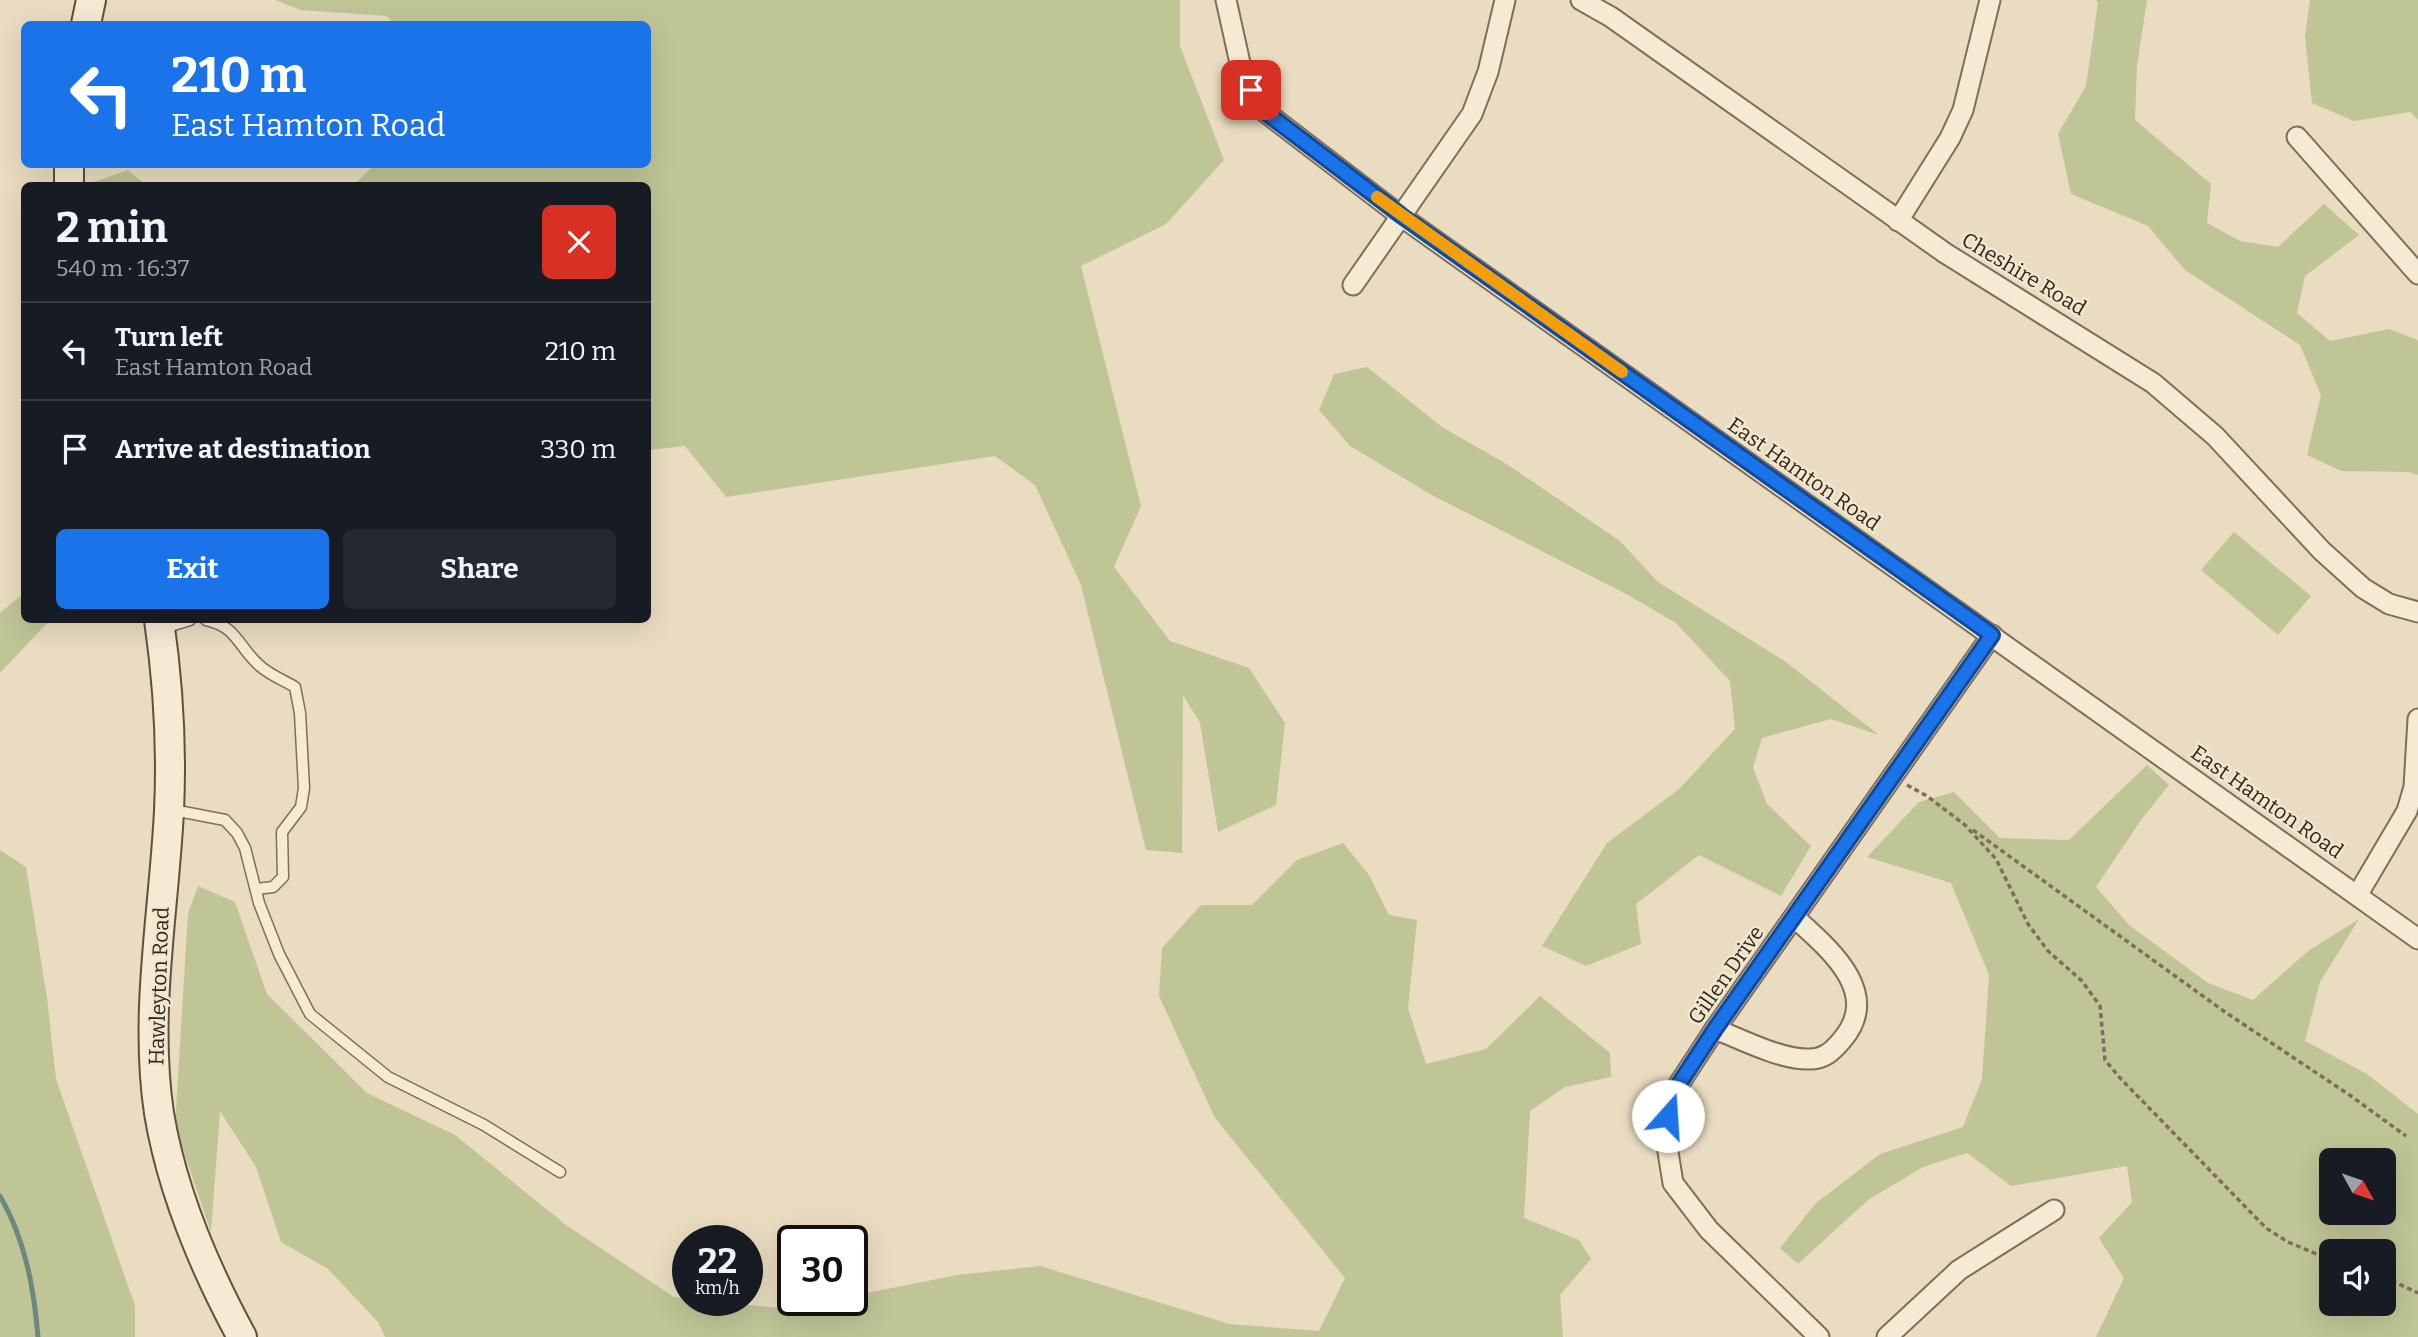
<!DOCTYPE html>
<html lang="en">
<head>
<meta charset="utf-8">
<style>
  body { margin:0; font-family:Bitter,serif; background:#242831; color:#f1f3f6; height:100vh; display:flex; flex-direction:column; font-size:26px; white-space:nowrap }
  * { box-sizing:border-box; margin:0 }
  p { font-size:23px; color:#9ea1a6 }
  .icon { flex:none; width:38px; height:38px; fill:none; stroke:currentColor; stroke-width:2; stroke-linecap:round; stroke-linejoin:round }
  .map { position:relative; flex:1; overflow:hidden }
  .side { position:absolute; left:21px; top:182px; width:630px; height:441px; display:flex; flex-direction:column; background:#171b24; border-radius:10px; box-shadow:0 7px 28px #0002 }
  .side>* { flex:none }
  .top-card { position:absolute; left:21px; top:21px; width:630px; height:147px; border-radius:10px; box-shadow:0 7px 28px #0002; background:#1a73e8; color:#fff; overflow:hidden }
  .needle { width:46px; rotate:130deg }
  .controls { position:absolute; left:2319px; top:1148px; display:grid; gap:14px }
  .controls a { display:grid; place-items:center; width:77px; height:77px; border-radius:10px; background:#171b24; box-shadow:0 7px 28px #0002; font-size:35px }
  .speed { position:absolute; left:672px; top:1225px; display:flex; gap:14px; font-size:35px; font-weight:700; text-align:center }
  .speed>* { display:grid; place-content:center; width:91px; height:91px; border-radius:50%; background:#171b24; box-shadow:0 7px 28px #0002; line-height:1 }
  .speed small { font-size:18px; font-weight:400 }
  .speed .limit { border:4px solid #111; border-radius:10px; background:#fff; color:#111 }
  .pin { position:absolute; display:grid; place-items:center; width:60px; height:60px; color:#fff; margin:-30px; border-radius:14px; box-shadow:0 4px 10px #0006 }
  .me { position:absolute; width:77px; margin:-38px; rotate:19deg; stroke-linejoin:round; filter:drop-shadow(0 0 5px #0008) }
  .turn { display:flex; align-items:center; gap:24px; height:147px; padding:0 35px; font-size:32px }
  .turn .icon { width:91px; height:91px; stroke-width:2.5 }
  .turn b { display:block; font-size:49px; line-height:60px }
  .round { display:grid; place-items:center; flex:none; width:74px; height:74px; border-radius:10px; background:#242831 }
  .overview { display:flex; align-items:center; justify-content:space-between; height:119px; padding:0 35px }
  h1 { font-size:42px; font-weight:700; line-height:52px }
  .action { display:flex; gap:14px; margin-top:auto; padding:14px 35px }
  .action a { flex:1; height:80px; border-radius:10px; background:#1a73e8; color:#fff; font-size:28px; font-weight:700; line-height:80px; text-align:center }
  .action a+a { background:#242831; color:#f1f3f6 }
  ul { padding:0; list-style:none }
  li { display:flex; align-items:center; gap:21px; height:98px; padding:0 35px; border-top:2px solid #363941 }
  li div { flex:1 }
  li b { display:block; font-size:26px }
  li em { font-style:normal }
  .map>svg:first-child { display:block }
</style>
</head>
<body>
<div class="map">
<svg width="2418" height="1337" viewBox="0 0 2418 1337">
  <rect width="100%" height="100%" fill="#e9dcc0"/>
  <!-- green -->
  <g fill="#c0c596" fill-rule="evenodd">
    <polygon points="275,0 1180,0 1180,46 1224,160 1166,224 1081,266 1141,506 1114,567 1170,641 1249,668 1285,723 1276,805 1218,832 1200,723 1183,695 1182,853 1146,850 1081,585 1035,485 995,456 726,497 685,446 648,450 648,186 354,185 374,165 648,164 648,24 394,24 387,16 301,10"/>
    <polygon points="2096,0 2147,0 2137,65 2135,120 2211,184 2207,223 2240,241 2278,247 2324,204 2359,235 2305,276 2297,313 2330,341 2389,329 2418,340 2418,475 2408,472 2341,471 2307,455 2321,395 2300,345 2185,270 2148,226 2071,194 2058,134 2086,86 2098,3"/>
    <polygon points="2310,0 2418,0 2418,120 2410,112 2354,121 2312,103 2305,37"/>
    <polygon points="128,170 146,185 88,185 88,184"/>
    <polygon points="1367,367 1442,427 1508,465 1620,541 1658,582 1786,662 1879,735 1831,719 1762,738 1753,768 1767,804 1811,846 1781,896 1699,855 1636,904 1641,944 1586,966 1542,946 1607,843 1679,789 1735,729 1730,681 1676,623 1628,595 1430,494 1350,446 1319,410 1334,374"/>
    <polygon points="2234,532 2311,596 2278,635 2201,570"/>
    <polygon points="24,593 24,620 50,620 0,673 0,613"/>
    <path d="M2147 765 2169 785 2141 820 2096 887 2129 925 2208 983 2253 1000 2308 951 2359 919 2320 982 2305 1041 2367 1074 2418 1114V1337H2096L2124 1278 2099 1238 2132 1202 2127 1166 2011 1186 1967 1153 1923 1167 1868 1200 1798 1264 1780 1248 1816 1203 1880 1154 1963 1127 1982 1079 1989 975 1951 883 1867 857 1919 802 1954 792 2000 838 2069 840ZM2331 1160H2384V1213H2331ZM2331 1251H2384V1304H2331Z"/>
    <polygon points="1343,843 1369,875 1389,915 1417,920 1408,1008 1426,1064 1486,1049 1540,996 1610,1053 1611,1077 1565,1087 1530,1111 1524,1218 1579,1240 1591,1259 1560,1295 1563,1337 385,1337 378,1322 328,1269 281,1242 256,1167 220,1111 211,1232 175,1126 188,913 198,886 235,902 267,994 367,1093 455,1135 566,1225 674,1297 789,1309 832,1300 852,1300 852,1296 957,1275 1040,1266 1230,1324 1319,1331 1345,1278 1215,1118 1159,996 1162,948 1201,905 1252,905 1297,860"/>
    <polygon points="0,850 26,867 47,998 56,1079 135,1306 135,1337 0,1337"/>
  </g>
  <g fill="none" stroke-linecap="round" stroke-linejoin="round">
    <!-- stream -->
    <path stroke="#6b8881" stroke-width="5" d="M0 1196C25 1239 34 1288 38 1337"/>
    <!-- lane casing -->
    <g stroke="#806e5a" stroke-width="13">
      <g id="lane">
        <path d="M206 620C237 626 238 647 260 666 270 675 283 680 295 687L300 713 304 788 301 807 282 832 283 877 273 887 256 889"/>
        <polyline points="164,628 190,620"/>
        <polyline points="173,810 225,820 237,833 245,848 259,903 279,954 310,1014 388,1077 484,1125 560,1172"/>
      </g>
    </g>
    <!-- street casing -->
    <g stroke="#806e5a" stroke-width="23">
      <g id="street">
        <polyline points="1226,0 1242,72 1260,108 1402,217 2418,939"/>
        <polyline points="1581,0 1611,17 1945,253 2153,383 2215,436 2322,551 2363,588 2389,604 2418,612"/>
        <polyline points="2297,137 2418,274"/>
        <polyline points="1898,221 1950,138 1963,110 1990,0"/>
        <polyline points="1353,285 1472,114 1488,72 1505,0"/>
        <polyline points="2358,894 2407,811 2414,787 2418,719"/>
        <path d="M1715 1029C1741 1039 1779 1059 1807 1059 1823 1060 1832 1052 1842 1040 1883 992 1828 948 1794 917"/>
        <polyline points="1819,1337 1709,1230 1673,1183 1667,1146 1668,1116 1679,1084 1715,1029 1992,635"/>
        <polyline points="1887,1337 1959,1270 2054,1210"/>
      </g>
    </g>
    <!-- secondary casing -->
    <g stroke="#624f3d" stroke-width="32">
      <g id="secondary">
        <polyline points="86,24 91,0"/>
        <polyline points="69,164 69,186"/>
        <path d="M159 620C168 682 172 747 169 811 164 911 144 1013 159 1113 172 1192 204 1267 242 1337"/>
      </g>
    </g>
    <!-- path -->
    <g stroke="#806e5a" stroke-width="3.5" stroke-dasharray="5 3.5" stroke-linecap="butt">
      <polyline points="1907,785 1927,796 1965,825 1996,859 2028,924 2048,951 2082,981 2100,1006 2105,1060 2121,1079 2266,1228 2288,1242 2331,1260"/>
      <polyline points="1973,830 2225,1012 2351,1096 2406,1136"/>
      <polyline points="2384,1277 2418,1293"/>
    </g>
    <!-- lane -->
    <use href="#lane" stroke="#f5ead2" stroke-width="10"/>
    <!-- street -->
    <use href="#street" stroke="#f5ead2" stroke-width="19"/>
    <!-- secondary -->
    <use href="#secondary" stroke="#f5ead2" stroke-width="28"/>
  </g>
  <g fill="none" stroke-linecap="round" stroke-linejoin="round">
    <!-- route casing -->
    <g stroke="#114b97" stroke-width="18">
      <polyline id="route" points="1251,90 1260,108 1402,216 1992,635 1715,1029 1679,1084 1668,1116"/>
    </g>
    <!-- route -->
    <use href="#route" stroke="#1a73e8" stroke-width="12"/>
    <!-- slow -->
    <polyline stroke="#f59e0b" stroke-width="12" points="1377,197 1622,372"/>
  </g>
  <g text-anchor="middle" stroke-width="5" stroke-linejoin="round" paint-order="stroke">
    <!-- street labels -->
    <g font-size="21" fill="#31261d" stroke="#f1e7cf">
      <text transform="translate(2024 274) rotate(31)" y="7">Cheshire Road</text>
      <text transform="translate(1804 474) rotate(35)" y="7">East Hamton Road</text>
      <text transform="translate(2267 802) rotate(35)" y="7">East Hamton Road</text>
      <text transform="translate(1726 975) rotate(-55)" y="7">Gillen Drive</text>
      <text transform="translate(159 986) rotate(-88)" y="7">Hawleyton Road</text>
    </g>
  </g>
</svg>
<div class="controls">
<a><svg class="needle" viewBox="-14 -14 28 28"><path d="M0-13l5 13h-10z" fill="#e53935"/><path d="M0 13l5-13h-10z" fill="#9ea1a6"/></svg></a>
<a><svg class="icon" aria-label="sound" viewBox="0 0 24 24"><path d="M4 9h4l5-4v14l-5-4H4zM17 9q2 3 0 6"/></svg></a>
</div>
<div class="speed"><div>22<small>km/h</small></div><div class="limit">30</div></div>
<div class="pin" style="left:1251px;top:90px;background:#d93025"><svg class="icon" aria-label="arrive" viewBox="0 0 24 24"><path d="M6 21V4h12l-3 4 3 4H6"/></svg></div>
<svg class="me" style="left:1668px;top:1116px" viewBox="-20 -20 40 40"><circle r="19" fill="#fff"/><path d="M0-13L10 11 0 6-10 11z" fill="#1a73e8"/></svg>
<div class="top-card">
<div class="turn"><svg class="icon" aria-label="left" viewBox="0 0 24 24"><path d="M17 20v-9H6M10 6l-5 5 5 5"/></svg><div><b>210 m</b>East Hamton Road</div></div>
</div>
<section class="side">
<div class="overview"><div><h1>2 min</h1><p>540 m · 16:37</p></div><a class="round" style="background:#d93025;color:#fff"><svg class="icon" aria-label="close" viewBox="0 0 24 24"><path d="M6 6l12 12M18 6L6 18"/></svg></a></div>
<ul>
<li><svg class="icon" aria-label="left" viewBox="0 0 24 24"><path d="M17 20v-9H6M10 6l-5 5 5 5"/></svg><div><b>Turn left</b><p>East Hamton Road</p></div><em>210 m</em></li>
<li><svg class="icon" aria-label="arrive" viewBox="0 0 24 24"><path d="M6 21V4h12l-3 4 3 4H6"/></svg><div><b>Arrive at destination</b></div><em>330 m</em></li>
</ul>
<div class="action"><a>Exit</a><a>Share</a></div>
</section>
</div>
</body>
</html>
